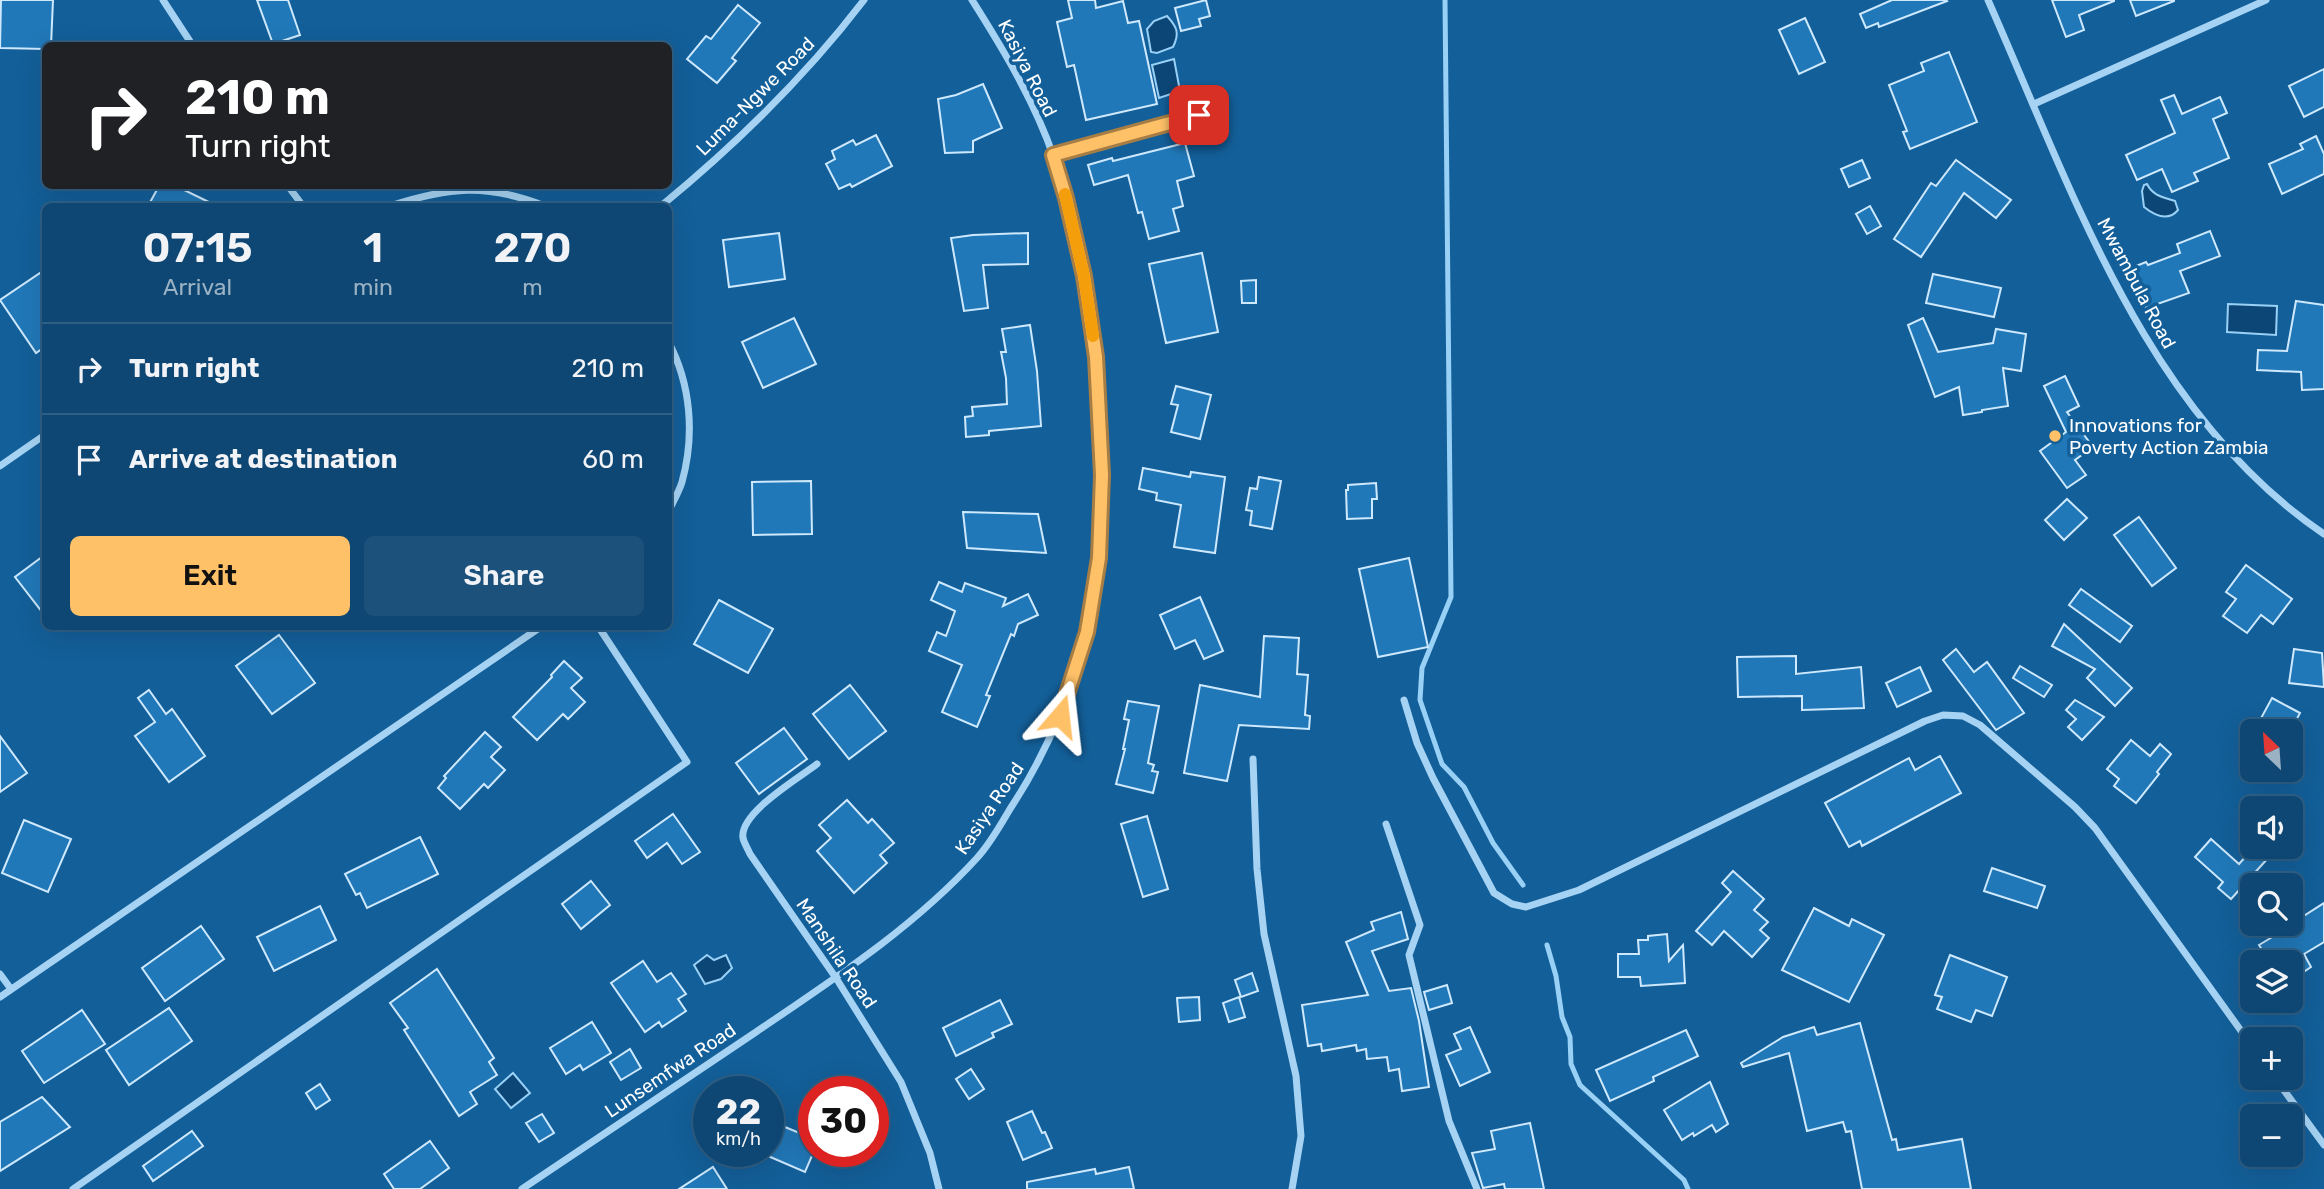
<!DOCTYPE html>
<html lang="en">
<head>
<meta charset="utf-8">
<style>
  body { margin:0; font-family:Rubik,sans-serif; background:#1c517b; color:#f1f3f6; height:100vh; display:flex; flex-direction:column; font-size:26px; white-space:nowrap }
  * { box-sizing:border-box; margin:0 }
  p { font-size:23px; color:#9bb2c4 }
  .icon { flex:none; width:38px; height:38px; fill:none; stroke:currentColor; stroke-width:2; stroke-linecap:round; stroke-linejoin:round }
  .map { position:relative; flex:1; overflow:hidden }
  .sheet { position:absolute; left:42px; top:203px; width:630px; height:427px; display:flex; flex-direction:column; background:#0e4773; border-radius:10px; box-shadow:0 7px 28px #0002,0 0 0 2px #2e5f85 }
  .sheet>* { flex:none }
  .banner { position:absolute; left:42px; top:42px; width:630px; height:147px; border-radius:10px; box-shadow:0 7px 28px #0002,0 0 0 2px #2e5f85; background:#202124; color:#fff; overflow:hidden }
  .needle { width:46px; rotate:335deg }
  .buttons { position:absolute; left:2240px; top:719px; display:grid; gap:14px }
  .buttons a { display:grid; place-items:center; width:63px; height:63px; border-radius:10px; background:#0e4773; box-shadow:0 7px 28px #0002,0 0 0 2px #2e5f85; font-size:35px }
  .speed { position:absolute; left:693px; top:1076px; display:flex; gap:14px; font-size:35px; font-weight:700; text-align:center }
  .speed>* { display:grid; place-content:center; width:91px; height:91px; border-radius:50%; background:#0e4773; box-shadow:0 7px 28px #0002,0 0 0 2px #2e5f85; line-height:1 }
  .speed small { font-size:18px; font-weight:400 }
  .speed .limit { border:10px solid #d22; background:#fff; color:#111 }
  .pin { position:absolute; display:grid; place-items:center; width:60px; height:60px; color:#fff; margin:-30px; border-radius:14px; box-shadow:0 4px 10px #0006 }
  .me { position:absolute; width:77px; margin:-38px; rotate:17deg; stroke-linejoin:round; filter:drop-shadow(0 0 5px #0008) }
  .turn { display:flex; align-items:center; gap:24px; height:147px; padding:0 28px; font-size:32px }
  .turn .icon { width:91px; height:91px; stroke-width:2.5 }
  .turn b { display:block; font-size:49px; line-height:60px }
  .eta { display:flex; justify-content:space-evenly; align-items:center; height:119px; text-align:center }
  .eta b { font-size:42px; font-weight:600; line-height:49px }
  .action { display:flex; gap:14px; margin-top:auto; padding:14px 28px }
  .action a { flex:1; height:80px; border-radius:10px; background:#ffc168; color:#111; font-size:28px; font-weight:600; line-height:80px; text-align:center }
  .action a+a { background:#1c517b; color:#f1f3f6 }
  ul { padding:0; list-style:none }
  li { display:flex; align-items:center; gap:21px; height:91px; padding:0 28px; border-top:2px solid #2e5f85 }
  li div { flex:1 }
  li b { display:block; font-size:26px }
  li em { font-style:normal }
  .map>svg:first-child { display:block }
</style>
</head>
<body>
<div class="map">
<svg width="2324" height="1189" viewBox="0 0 2324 1189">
  <rect width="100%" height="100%" fill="#135f99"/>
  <!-- water -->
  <g fill="#0c4676" stroke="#98d0f6" stroke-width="2">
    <path d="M1167 16C1177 27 1180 33 1173 47L1157 53 1151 52 1147 29 1154 21Z"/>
    <polygon points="1174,59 1180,91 1159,98 1152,65"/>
    <path d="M2147 184C2153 196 2163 197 2175 201L2178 210C2168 222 2154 215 2144 207L2142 191 2144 185Z"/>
    <polygon points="2228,304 2277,306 2276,335 2227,332"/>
    <polygon points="707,955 714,960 726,955 732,968 721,979 705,984 694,965"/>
    <polygon points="513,1073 530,1093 511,1108 495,1089"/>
  </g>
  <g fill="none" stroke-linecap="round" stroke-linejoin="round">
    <!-- stream -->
    <g stroke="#98d0f6" stroke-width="5">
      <polyline points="1445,0 1451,597 1422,668 1420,700 1442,764 1464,787 1493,843 1523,885"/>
      <polyline points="1547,945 1556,976 1562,1017 1570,1037 1571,1064 1580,1085 1684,1180 1688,1189"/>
    </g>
  </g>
  <!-- building -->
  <g fill="#2178b8" stroke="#cee9fd" stroke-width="2">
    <polygon points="1,0 53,0 51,46 46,46 46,49 0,48"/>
    <polygon points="257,0 288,0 300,35 273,44"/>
    <polygon points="1068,0 1095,0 1096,8 1123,1 1128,23 1139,21 1157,104 1086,120 1074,65 1067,67 1057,22 1072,18"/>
    <polygon points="1206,0 1210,16 1199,19 1201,26 1181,31 1175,8"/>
    <polygon points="1892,0 1946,0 1947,1 1879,27 1878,23 1866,28 1860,14"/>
    <polygon points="2052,0 2114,0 2114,1 2079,15 2084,30 2066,37"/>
    <polygon points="2130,0 2174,0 2174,1 2136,16"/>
    <polygon points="738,5 760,23 732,58 736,61 717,83 687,59 706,36 711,39"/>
    <polygon points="1805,18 1825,62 1799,74 1779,30"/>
    <polygon points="1949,52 1977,122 1910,149 1903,132 1907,131 1889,85 1924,71 1921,63"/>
    <polygon points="2324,69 2324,107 2304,117 2289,86"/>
    <polygon points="983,84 1002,128 973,141 973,152 945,153 938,99 956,95"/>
    <polygon points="2174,95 2182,114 2220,97 2227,113 2213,119 2229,158 2194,173 2198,181 2172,192 2162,169 2137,180 2126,155 2175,133 2161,100"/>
    <polygon points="876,135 892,166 852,187 850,184 839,189 826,164 835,159 832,151 853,140 856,145"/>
    <polygon points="2316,136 2324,154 2324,174 2282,194 2269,164 2303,149 2300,144"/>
    <polygon points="1185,143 1194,176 1177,181 1183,206 1173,209 1179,231 1149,239 1142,212 1138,213 1128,175 1094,185 1088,165 1112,158 1113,161"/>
    <polygon points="1862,160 1870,178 1849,187 1841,169"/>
    <polygon points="1956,160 2011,200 1996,218 1964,193 1921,257 1894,239 1931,183 1936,186"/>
    <polygon points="159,186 176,186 217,206 148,206"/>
    <polygon points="1870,206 1881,226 1867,234 1856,214"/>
    <polygon points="2210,231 2220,256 2180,271 2189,293 2146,308 2131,268 2146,262 2148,265 2180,253 2177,244"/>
    <polygon points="779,233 785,279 729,287 723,240"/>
    <polygon points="1028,233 1028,264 983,265 988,308 964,311 951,238 973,235"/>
    <polygon points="1202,253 1218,332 1166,343 1149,264"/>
    <polygon points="46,269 46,346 36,353 0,300"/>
    <polygon points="1933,274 2001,288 1994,317 1926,303"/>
    <polygon points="1256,280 1256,303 1242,303 1241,281"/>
    <polygon points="2296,301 2324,305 2324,389 2302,390 2301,372 2257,370 2258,350 2287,351"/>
    <polygon points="794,318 816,364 763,388 742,342"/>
    <polygon points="1923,318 1938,352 1993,343 1996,329 2026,334 2021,371 2003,368 2008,406 1982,410 1982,412 1963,415 1959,387 1935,397 1908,325"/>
    <polygon points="1030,325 1037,371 1041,426 989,431 989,435 966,437 965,417 973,416 972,407 1007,404 1006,378 1001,352 1006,352 1002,329"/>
    <polygon points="2065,376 2079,406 2067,412 2093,447 2075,460 2086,475 2067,488 2040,451 2066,432 2044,386"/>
    <polygon points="1176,386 1211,395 1200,439 1171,432 1178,405 1171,404"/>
    <polygon points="1143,468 1190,477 1191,472 1225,477 1215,553 1174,547 1181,505 1156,500 1157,493 1139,489"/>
    <polygon points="1259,477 1281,481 1272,529 1250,525 1252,511 1246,510 1250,488 1257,489"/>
    <polygon points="811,481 812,534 753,535 752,482"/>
    <polygon points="1376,483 1377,499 1372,499 1372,518 1347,519 1346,490 1348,490 1348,485"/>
    <polygon points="2067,499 2087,518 2064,540 2045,520"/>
    <polygon points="963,512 1038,514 1046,553 967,548"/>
    <polygon points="2139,517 2176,568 2152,586 2114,535"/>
    <polygon points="46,554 46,617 15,577"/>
    <polygon points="1409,558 1428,647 1378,657 1359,569"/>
    <polygon points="2246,565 2292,599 2273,624 2261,615 2247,633 2223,616 2236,599 2226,592"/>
    <polygon points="939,582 962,592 965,583 1006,598 1003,606 1028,594 1038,615 1018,624 1014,636 1011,634 986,695 990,696 977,727 942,712 962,665 929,651 937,632 946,636 955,611 931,600"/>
    <polygon points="2081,589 2132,626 2120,642 2069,605"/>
    <polygon points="1200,597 1223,651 1204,659 1195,640 1175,649 1160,615"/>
    <polygon points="719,600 773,629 748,673 694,644"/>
    <polygon points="2064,624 2132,688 2115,706 2087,678 2095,669 2052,646"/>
    <polygon points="279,635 315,683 272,714 236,666"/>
    <polygon points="1264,636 1299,638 1297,674 1308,675 1305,715 1310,716 1309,729 1239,725 1227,781 1184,773 1200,685 1260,697"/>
    <polygon points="1956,649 1974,672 1987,662 2024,713 1996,730 1943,660"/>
    <polygon points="2294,649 2322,653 2324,687 2289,683"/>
    <polygon points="1796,656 1796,674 1861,667 1864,708 1802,710 1802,696 1738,697 1737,657"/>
    <polygon points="564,661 582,678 571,688 585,702 568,719 563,714 537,740 513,717 552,677 551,675"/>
    <polygon points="2020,666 2052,685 2044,697 2013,678"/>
    <polygon points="1920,667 1931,691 1897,707 1886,683"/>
    <polygon points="850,685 886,731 849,759 813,714"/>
    <polygon points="149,690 166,714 172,709 205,756 169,782 135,736 155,722 138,698"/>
    <polygon points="2272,698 2300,713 2290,732 2281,732 2260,720"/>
    <polygon points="2075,700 2104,717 2082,740 2068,727 2076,719 2066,710"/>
    <polygon points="1128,701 1159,706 1148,763 1154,765 1152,771 1158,772 1153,793 1116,784 1125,749 1123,749 1129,720 1124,719"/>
    <polygon points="784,728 807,759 759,794 736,763"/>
    <polygon points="485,732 501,747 491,757 505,770 488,788 484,784 460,809 438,788 446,778 444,776"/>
    <polygon points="0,736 27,773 0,792"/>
    <polygon points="2131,740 2150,756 2160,744 2171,754 2157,772 2159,774 2136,803 2114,786 2119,779 2107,769"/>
    <polygon points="1940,756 1961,793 1862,846 1860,841 1849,847 1825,803 1909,758 1915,770"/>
    <polygon points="847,800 868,823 872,819 894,843 880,855 887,863 854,893 817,851 831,838 819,825"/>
    <polygon points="673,814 700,852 682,864 667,843 647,858 635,841"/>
    <polygon points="1147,816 1168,889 1143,897 1121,824"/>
    <polygon points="24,820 71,839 48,892 2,873"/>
    <polygon points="420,837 438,874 367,908 360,893 356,895 345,874"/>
    <polygon points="2211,839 2239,864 2254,847 2257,847 2269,857 2231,899 2218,888 2223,882 2195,857"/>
    <polygon points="1992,868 2045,886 2037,908 1984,891"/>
    <polygon points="1733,871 1764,899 1754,910 1768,922 1760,930 1769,938 1752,957 1724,931 1712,945 1696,931 1731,892 1722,883"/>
    <polygon points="591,881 610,905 581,929 562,904"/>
    <polygon points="2324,903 2324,942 2304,954 2311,967 2296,977 2291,968 2291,962 2287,962 2284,957 2270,962 2259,945 2274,936 2267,924 2291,924"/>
    <polygon points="320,906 336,940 274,971 257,937"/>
    <polygon points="1814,908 1849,926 1852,919 1884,935 1849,1002 1782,970"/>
    <polygon points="1401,912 1408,939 1372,951 1389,991 1411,988 1419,1021 1429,1087 1402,1091 1399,1069 1389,1071 1387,1057 1367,1059 1366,1049 1357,1051 1356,1045 1322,1051 1321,1044 1308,1046 1302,1005 1368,995 1346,942 1374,930 1371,922"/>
    <polygon points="201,926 224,959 165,1001 142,968"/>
    <polygon points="1667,934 1669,961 1683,945 1685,983 1641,986 1640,977 1618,977 1618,954 1639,954 1638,940 1648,940 1648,936"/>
    <polygon points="1950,955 2007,977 1992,1016 1976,1010 1971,1022 1937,1009 1942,997 1935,995"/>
    <polygon points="643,961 657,982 671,973 686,994 678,999 686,1011 662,1027 659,1022 645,1032 611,983"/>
    <polygon points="437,969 494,1058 489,1062 497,1075 470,1092 477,1104 459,1116 404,1030 408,1028 390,1003"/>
    <polygon points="1252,973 1258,991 1241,997 1235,980"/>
    <polygon points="1447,985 1452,1003 1429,1010 1424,992"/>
    <polygon points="1199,997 1200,1020 1179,1022 1177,998"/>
    <polygon points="1239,997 1245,1017 1229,1022 1223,1003"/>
    <polygon points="1000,1000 1012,1024 992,1033 994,1037 956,1056 943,1028"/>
    <polygon points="169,1008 192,1041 129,1085 106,1050"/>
    <polygon points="82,1010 105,1044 44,1083 22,1051"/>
    <polygon points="592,1022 611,1053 583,1070 580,1065 566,1074 550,1048"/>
    <polygon points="1860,1023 1892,1140 1896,1139 1898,1150 1962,1139 1971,1189 1862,1189 1851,1131 1846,1132 1843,1122 1807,1131 1789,1053 1743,1067 1741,1063 1783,1037 1814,1027 1817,1035"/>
    <polygon points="1470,1027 1490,1072 1460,1086 1446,1055 1461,1049 1454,1034"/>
    <polygon points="1686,1030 1698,1056 1653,1077 1654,1081 1610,1101 1596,1070"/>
    <polygon points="630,1049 641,1068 621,1080 610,1062"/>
    <polygon points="971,1069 984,1089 969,1099 956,1079"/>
    <polygon points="1710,1082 1728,1124 1716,1132 1712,1125 1694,1136 1693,1133 1682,1140 1664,1110"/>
    <polygon points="320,1084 330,1100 316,1109 306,1093"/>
    <polygon points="42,1097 70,1127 0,1171 0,1122"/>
    <polygon points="1032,1111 1042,1133 1045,1132 1052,1148 1023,1160 1007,1122"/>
    <polygon points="542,1114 554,1133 539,1142 526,1123"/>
    <polygon points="768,1120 814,1139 814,1151 805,1172 768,1156"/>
    <polygon points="1530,1123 1544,1189 1505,1189 1504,1184 1483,1188 1472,1153 1495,1149 1491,1131"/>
    <polygon points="192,1131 203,1146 153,1181 143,1166"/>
    <polygon points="430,1141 449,1168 420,1189 394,1189 384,1174"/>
    <polygon points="713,1167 727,1189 679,1189"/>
    <polygon points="1129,1167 1134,1189 1027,1189 1027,1182 1095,1169 1096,1174"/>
  </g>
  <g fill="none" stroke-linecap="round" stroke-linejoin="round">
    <!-- street -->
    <g stroke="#a6d3f3" stroke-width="7">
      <polyline points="163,0 193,46"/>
      <path d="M1988 0C2072 189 2145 413 2324 534"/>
      <polyline points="2034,104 2266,0"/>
      <polyline points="1053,155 1224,109"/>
      <polyline points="288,186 303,206"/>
      <path d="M390 206C449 187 486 183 545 206"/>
      <path d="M661 206C734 146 806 76 864 0"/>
      <path d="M668 341C691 384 695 435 682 482 679 492 673 502 668 512"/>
      <polyline points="0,466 46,434"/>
      <polyline points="1404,700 1417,743 1433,778 1494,893 1512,904 1526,907 1579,890 1925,721 1943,715 1963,716 1980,725 2075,807 2095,828 2252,1046"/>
      <polyline points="1253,759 1257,869 1264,934 1296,1076 1301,1136 1292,1189"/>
      <path d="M817 764C799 778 739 813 743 838 744 843 748 849 750 854L836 978 901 1082 930 1153 939 1189"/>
      <polyline points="1386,824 1420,925 1409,955 1449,1121 1477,1189"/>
      <polyline points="0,974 11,989"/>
      <polyline points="0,997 542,626"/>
      <polyline points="2275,1078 2324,1145"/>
      <polyline points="73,1189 687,762 598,626"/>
      <path d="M522 1189C600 1137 678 1084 756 1032 834 979 913 928 977 858 990 844 1000 826 1010 809 1059 735 1088 649 1099 560 1105 512 1101 461 1099 412 1095 326 1082 239 1054 158 1035 102 1003 49 972 0"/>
    </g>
  </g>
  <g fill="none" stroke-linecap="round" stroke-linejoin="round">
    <!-- route casing -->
    <g stroke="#a67d44" stroke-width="18">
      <polyline id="route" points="1060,716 1087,632 1099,558 1102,475 1096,357 1084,276 1066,198 1053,155 1199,115"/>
    </g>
    <!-- route -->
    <use href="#route" stroke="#ffc168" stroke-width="12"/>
    <!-- slow -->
    <polyline stroke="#f59e0b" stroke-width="12" points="1065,194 1084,276 1093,336"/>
  </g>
  <!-- markers -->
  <circle fill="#ffc168" stroke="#135f99" stroke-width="2.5" cx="2055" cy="436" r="7"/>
  <g text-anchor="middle" stroke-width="7" stroke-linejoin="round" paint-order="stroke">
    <!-- street labels -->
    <g font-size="19" fill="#fff" stroke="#135f99">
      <text transform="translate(1028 68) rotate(63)" y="7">Kasiya Road</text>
      <text transform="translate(755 96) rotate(-45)" y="7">Luma-Ngwe Road</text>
      <text transform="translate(2137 283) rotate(62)" y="7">Mwambula Road</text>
      <text transform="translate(989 808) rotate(-56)" y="7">Kasiya Road</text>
      <text transform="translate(837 953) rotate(56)" y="7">Manshila Road</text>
      <text transform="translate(670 1070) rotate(-34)" y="7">Lunsemfwa Road</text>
    </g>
    <!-- poi labels -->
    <g font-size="19" fill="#fff" stroke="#135f99" text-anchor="start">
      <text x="2069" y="432">Innovations for<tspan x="2069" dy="22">Poverty Action Zambia</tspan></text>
    </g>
  </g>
</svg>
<div class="buttons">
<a><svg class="needle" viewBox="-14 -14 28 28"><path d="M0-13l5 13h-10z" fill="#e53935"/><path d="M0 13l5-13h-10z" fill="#9bb2c4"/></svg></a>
<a><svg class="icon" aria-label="sound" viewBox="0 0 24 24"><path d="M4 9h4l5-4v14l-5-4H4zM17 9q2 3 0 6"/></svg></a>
<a><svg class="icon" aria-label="search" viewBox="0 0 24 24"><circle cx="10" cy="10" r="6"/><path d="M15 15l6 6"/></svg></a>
<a><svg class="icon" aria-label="layers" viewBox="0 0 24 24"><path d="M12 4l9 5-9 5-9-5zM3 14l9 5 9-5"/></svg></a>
<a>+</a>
<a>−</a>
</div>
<div class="speed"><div>22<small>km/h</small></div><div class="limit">30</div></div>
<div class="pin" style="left:1199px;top:115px;background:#d93025"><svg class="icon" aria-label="arrive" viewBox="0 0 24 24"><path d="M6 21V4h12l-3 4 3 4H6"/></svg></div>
<svg class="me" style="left:1060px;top:716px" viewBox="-20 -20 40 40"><path d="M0-17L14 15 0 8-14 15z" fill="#ffc168" stroke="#fff" stroke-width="4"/></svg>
<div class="banner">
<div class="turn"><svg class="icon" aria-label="right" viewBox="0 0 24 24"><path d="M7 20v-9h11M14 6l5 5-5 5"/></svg><div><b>210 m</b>Turn right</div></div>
</div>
<section class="sheet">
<div class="eta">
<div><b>07:15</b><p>Arrival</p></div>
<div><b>1</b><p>min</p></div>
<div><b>270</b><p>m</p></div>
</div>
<ul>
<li><svg class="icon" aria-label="right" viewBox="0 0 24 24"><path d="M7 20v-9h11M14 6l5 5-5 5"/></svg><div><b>Turn right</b></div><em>210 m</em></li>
<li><svg class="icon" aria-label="arrive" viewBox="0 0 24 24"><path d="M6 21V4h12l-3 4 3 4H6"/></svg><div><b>Arrive at destination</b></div><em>60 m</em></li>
</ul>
<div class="action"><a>Exit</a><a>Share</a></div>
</section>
</div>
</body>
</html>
